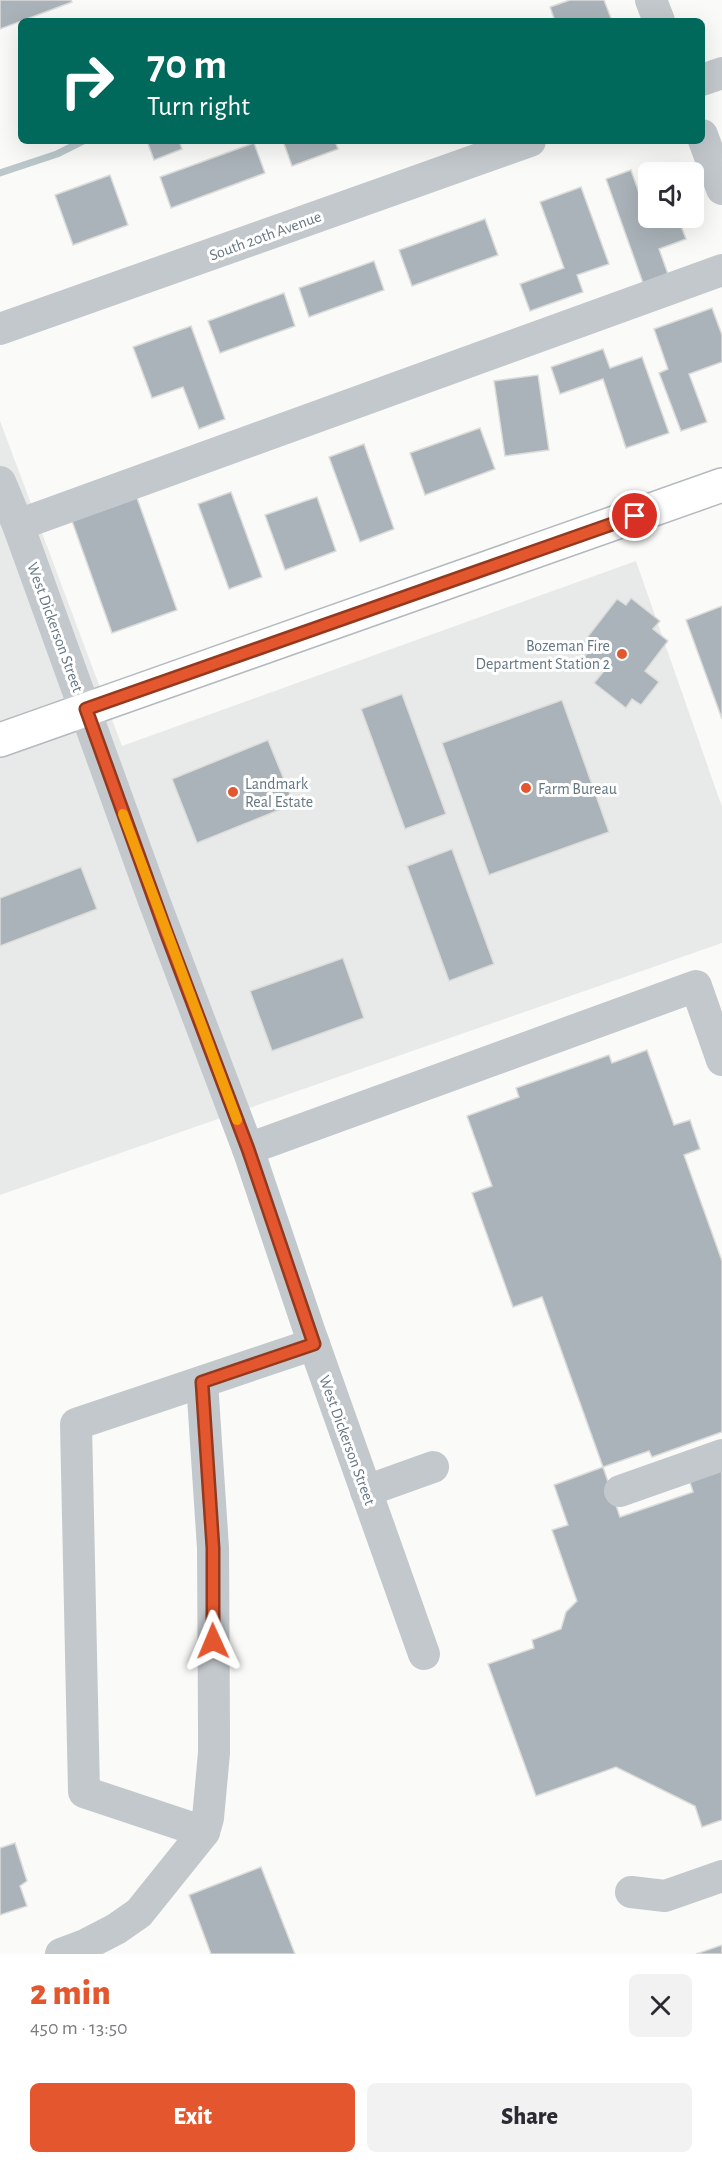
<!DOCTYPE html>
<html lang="en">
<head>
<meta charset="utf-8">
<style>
  body { margin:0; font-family:"Alegreya Sans",sans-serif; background:#f2f2f3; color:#2b2b33; height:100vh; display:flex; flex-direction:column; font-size:22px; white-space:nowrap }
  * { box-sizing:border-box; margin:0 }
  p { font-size:20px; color:#7c7c81 }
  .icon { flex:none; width:33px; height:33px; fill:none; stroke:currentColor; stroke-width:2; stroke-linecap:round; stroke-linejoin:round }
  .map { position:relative; height:1954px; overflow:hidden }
  .drawer { display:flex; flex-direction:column; background:#fff; flex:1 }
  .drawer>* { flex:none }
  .guide { position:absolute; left:18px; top:18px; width:687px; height:126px; border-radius:9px; box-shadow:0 6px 24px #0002; background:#00695c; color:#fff; overflow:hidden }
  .controls { position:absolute; left:638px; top:162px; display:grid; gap:12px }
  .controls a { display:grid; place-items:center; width:66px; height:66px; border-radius:9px; background:#fff; box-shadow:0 6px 24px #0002; font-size:30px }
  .pin { position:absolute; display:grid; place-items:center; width:51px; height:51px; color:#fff; margin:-26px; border:3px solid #fff; border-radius:50%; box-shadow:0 2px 6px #0007 }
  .me { position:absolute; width:66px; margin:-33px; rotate:359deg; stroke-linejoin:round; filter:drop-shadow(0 0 4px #0008) }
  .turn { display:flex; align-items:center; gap:21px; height:126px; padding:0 30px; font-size:27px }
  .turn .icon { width:78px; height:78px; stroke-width:2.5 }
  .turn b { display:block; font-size:42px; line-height:51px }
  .round { display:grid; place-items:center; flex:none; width:63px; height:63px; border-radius:9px; background:#f2f2f3 }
  .summary { display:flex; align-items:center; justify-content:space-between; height:102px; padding:0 30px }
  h1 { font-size:36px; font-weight:800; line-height:45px; color:#e4572e }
  .primary-button { display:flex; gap:12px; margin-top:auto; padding:12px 30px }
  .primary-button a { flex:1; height:69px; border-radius:9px; background:#e4572e; color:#fff; font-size:24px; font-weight:800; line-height:69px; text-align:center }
  .primary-button a+a { background:#f2f2f3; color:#2b2b33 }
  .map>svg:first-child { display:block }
</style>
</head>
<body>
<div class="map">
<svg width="722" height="1954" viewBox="0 0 722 1954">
  <rect width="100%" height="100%" fill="#fafaf8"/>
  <!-- built -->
  <polygon fill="#e8e9e9" points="0,421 122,746 636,561 722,807 722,943 0,1195"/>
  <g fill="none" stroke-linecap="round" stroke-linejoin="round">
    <!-- stream -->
    <polyline stroke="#bbc7cb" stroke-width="7" points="0,173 57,154 83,141"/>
  </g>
  <!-- building -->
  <g fill="#aab3b9" stroke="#dcdcda" stroke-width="1.5">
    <polygon points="0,0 71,0 72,2 0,29"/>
    <polygon points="570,0 604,0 612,21 555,21 550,7"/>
    <polygon points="147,141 179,141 182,149 154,160"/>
    <polygon points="283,141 335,141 338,149 292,166"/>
    <polygon points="254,143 265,173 171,208 160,177"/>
    <polygon points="631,170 639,193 648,190 648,218 678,218 686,239 659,249 668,274 643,283 606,179"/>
    <polygon points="110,175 128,225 73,245 55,195"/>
    <polygon points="581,187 609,264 577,275 583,292 530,311 520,284 564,268 540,202"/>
    <polygon points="485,219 498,255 412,286 399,250"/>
    <polygon points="374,261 384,290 309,317 299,288"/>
    <polygon points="284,293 295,326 220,353 208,321"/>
    <polygon points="712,308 722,335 722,362 689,374 707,422 681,431 659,373 668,369 654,329"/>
    <polygon points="191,326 225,419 199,429 183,387 152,398 133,347"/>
    <polygon points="603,349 610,368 642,357 669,433 626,448 603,379 560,394 551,367"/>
    <polygon points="538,375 549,450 505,456 494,381"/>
    <polygon points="480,428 495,469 425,495 410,453"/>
    <polygon points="364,444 394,529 360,542 329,457"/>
    <polygon points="231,492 262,577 229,589 198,504"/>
    <polygon points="317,497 336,551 285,570 265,515"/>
    <polygon points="137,498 177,610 112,633 72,521"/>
    <polygon points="631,598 660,621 653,629 668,641 645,671 659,682 641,705 632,699 626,708 594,683 603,672 584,657 590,650 582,644 617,599 626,605"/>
    <polygon points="722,606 722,719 686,620"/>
    <polygon points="402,694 446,814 405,829 361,709"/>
    <polygon points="562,700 609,832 489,875 442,743"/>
    <polygon points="268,740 294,804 197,843 172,779"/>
    <polygon points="452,849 494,964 449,981 407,866"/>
    <polygon points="81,867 97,909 0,946 0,898"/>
    <polygon points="343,958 364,1018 272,1051 250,991"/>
    <polygon points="647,1050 674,1125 690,1120 700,1149 684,1155 722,1261 722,1432 652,1457 649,1451 603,1467 542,1297 513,1307 472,1193 492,1186 467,1116 519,1097 516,1088 609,1055 612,1063"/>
    <polygon points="603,1467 620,1517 693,1492 689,1479 722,1467 722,1820 702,1827 695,1806 616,1767 536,1796 488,1664 534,1648 532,1640 561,1629 566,1612 577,1601 552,1530 568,1525 554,1485"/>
    <polygon points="15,1843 27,1881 20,1886 27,1906 0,1915 0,1848"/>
    <polygon points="261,1867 295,1954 211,1954 189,1895"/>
    <polygon points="722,1945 722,1954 696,1954"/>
  </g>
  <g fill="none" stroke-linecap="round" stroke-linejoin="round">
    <!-- major casing -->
    <g stroke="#b5babe" stroke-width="36">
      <polyline id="major" points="0,740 722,485"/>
    </g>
    <!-- minor -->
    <g stroke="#c3c8cc" stroke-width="32">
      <polyline points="651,0 659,21"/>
      <polyline points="702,80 722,73"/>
      <polyline points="702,135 722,189"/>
      <polyline points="0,329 530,141"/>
      <polyline points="0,482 18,525 153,898 248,1149 309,1330 424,1654"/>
      <polyline points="18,525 722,270"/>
      <polyline points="248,1149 696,986 722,1060"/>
      <polyline points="366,1491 433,1467"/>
      <polyline points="620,1491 722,1455"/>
      <polyline points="204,1832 84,1792 76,1424 314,1344"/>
      <polyline points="631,1892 665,1896 722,1876"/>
      <polyline points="61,1954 85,1945 116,1929 139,1913 204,1832 208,1818 214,1753 214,1728 213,1548 202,1382"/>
    </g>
    <!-- major -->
    <use href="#major" stroke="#fff" stroke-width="33"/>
  </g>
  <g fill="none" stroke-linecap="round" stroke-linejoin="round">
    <!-- route casing -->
    <g stroke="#94391e" stroke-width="15">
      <polyline id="route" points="213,1641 213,1548 202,1382 314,1344 248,1149 166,932 86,709 635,516"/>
    </g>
    <!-- route -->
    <use href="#route" stroke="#e4572e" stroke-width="10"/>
    <!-- slow -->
    <polyline stroke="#f59e0b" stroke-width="10" points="123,814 237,1120"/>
  </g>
  <!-- markers -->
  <g fill="#e4572e" stroke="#fff" stroke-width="2">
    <circle cx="622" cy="654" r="6"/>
    <circle cx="526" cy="788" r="6"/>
    <circle cx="233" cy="792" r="6"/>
  </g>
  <g text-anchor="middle" stroke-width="6" stroke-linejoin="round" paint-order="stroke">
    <!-- street labels -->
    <g font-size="16" fill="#657683" stroke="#fff">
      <text transform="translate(265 235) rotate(-20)" y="6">South 20th Avenue</text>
      <text transform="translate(56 627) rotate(70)" y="6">West Dickerson Street</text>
      <text transform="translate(348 1440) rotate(70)" y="6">West Dickerson Street</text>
    </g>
    <!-- poi labels -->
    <g font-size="16" fill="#657683" stroke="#fff" text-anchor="start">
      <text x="610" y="651" text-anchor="end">Bozeman Fire<tspan x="610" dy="18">Department Station 2</tspan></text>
      <text x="245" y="789">Landmark<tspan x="245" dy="18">Real Estate</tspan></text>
      <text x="538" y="794">Farm Bureau</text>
    </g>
  </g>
</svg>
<div class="controls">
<a><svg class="icon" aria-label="sound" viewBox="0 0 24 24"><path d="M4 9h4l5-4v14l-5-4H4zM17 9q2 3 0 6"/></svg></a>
</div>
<div class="pin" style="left:635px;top:516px;background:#d93025"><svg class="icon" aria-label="arrive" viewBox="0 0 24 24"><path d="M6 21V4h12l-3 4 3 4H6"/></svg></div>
<svg class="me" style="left:213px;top:1641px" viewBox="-20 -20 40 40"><path d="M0-17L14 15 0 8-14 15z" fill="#e4572e" stroke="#fff" stroke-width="4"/></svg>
<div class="guide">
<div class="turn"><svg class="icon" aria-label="right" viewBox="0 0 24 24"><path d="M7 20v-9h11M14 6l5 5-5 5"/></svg><div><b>70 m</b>Turn right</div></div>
</div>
</div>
<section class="drawer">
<div class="summary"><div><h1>2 min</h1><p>450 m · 13:50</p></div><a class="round"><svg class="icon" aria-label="close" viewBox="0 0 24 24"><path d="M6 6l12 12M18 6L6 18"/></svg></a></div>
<div class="primary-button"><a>Exit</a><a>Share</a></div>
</section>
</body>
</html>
